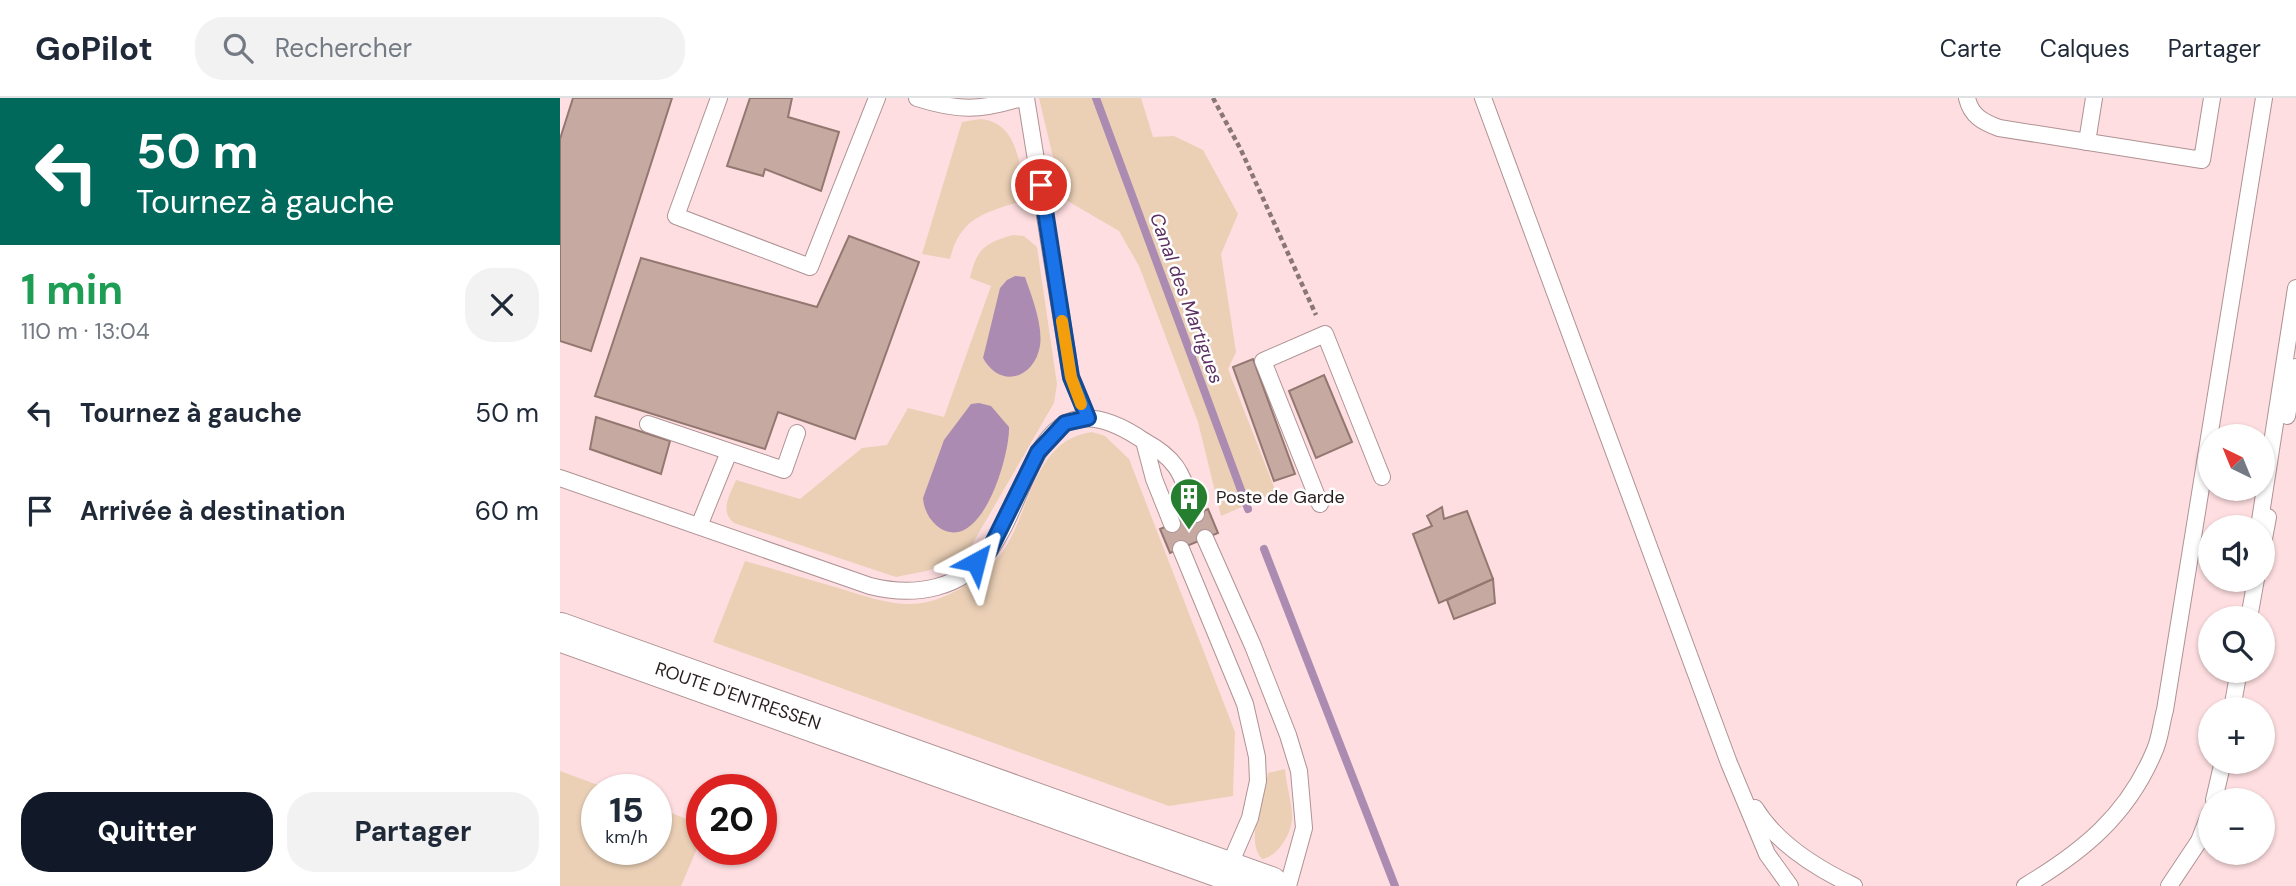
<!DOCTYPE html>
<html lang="fr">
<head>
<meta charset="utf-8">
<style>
  body { margin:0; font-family:"DM Sans",sans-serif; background:#f2f2f3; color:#1f2937; height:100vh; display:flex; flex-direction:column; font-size:26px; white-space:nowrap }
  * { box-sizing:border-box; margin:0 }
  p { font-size:23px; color:#747a83 }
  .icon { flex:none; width:38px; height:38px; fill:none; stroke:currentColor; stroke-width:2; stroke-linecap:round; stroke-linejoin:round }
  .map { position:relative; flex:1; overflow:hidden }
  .panel { display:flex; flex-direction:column; background:#fff; width:560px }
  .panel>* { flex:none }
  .guide { background:#00695c; color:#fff; overflow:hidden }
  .needle { width:46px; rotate:317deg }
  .controls { position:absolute; left:1638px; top:326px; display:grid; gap:14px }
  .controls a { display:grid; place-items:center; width:77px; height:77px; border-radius:50%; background:#fff; box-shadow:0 2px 5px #0004; font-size:35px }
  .speed { position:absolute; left:21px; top:676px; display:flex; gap:14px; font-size:35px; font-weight:700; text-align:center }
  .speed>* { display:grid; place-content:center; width:91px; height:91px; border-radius:50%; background:#fff; box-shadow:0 2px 5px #0004; line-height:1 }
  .speed small { font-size:18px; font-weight:400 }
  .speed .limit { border:10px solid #d22; background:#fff; color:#111 }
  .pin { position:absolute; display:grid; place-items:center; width:60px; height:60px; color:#fff; margin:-30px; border:4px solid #fff; border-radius:50%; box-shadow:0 2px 7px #0007 }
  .me { position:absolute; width:77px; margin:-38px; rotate:38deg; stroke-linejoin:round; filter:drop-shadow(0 0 5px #0008) }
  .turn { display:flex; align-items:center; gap:24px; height:147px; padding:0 21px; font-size:32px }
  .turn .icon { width:91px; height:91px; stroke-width:2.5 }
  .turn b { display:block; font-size:49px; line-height:60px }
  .round { display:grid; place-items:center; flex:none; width:74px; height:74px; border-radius:28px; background:#f2f2f3 }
  .head { display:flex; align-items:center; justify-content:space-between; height:119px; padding:0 21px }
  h1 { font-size:42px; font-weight:700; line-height:52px; color:#1e9e55 }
  .primary-button { display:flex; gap:14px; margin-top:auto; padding:14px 21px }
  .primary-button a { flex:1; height:80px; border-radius:28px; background:#111827; color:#fff; font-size:28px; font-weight:700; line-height:80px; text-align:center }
  .primary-button a+a { background:#f2f2f3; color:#1f2937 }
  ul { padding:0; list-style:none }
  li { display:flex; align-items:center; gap:21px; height:98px; padding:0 21px }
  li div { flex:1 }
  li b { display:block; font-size:26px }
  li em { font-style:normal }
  header { display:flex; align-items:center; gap:42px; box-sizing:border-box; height:98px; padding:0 35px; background:#fff; border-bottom:2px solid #e0e1e3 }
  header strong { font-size:33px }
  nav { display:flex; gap:38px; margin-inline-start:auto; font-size:24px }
  .search { width:490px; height:63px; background:#f2f2f3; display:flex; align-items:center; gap:18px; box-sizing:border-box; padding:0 24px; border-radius:28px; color:#747a83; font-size:26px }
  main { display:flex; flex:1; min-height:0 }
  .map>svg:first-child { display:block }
</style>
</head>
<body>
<header>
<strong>GoPilot</strong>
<div class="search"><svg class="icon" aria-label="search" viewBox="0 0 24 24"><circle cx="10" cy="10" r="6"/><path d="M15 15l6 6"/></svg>Rechercher</div>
<nav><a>Carte</a><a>Calques</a><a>Partager</a></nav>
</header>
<main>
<section class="panel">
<div class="guide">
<div class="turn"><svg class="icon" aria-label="left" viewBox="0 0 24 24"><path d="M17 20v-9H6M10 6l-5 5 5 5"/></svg><div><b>50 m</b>Tournez à gauche</div></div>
</div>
<div class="head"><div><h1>1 min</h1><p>110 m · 13:04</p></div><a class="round"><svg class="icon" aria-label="close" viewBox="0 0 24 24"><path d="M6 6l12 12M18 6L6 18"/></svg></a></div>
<ul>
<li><svg class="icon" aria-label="left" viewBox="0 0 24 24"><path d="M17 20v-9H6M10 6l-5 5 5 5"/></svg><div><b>Tournez à gauche</b></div><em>50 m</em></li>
<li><svg class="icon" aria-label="arrive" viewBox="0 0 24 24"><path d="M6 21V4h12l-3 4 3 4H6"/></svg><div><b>Arrivée à destination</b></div><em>60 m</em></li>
</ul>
<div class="primary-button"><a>Quitter</a><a>Partager</a></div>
</section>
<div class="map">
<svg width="1736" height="788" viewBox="0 0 1736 788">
  <rect width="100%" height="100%" fill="#fedee0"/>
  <!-- green -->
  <g fill="#ebd0b6">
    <polygon points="479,0 581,0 593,39 614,38 643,52 678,116 661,156 676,254 668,271 716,394 661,418 638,324 579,168 559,133 506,102 496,72"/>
    <path d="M420 21C457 24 459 64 465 93L456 105C421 115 399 123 390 161L362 156 402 24Z"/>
    <path d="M453 137 464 138 477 149 497 286 494 305 410 450 390 465 366 473 336 479 174 425C159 413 170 397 176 382L240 401 302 350 327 347 348 310 384 319 431 188 410 180C417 150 425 145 453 137Z"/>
    <path d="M532 334 545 338 569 361 675 634 673 698 609 708 153 544 185 463C217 472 250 482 282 491 304 498 327 506 350 506 368 506 386 499 401 490 416 481 430 470 441 456 471 415 472 342 532 334Z"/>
    <path d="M725 671C726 687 733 707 732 722 730 738 718 758 702 761 684 742 705 699 708 675Z"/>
    <polygon points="0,673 49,691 37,691 37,751 96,751 96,709 142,727 142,739 121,788 0,788"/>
  </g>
  <!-- water -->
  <g fill="#ab8bb1">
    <path d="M455 178 465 179C472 199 483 227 480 248 474 281 440 291 423 260L440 190 447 182Z"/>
    <path d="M419 305 431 308 449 329C450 358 420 461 377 428 368 420 364 411 363 400L384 342 411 306Z"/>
  </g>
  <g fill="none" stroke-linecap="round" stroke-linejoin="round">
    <!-- stream -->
    <g stroke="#ab8bb1" stroke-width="8">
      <polyline points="536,0 688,411"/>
      <polyline points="704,451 835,788"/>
    </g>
  </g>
  <!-- building -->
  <g fill="#c6aaa1" stroke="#927870" stroke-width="2">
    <polygon points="13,0 112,0 31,253 0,243 0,41"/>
    <polygon points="190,0 232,0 228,19 279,34 261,93 205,71 203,78 167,68"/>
    <polygon points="289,138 359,164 295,341 218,314 205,351 35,298 81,160 257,209"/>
    <polygon points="693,261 735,376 714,383 673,269"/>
    <polygon points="764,277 792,344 756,360 729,293"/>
    <polygon points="36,319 110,343 101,376 30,351"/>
    <polygon points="882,409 884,421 907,413 933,481 879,505 853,436 872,428 867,418"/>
    <polygon points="648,411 658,435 610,455 600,431"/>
    <polygon points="933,481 935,505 894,521 887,502"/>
  </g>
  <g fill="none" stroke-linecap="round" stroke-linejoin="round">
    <!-- service casing -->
    <g stroke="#af9294" stroke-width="18">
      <g id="service">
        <polyline points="159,0 116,118 250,169 317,0"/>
        <path d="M357 0C398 13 420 13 461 0"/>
        <polyline points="466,0 511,279 528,320"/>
        <polyline points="923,0 1169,665 1207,756 1230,788"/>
        <path d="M1407 0C1411 18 1423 24 1439 30L1642 62 1652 0"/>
        <polyline points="1527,44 1534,0"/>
        <polyline points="1727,318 1736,269"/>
        <polyline points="88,326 224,372 237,335"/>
        <path d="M0 380 310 488C354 499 402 492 430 452 474 390 477 270 584 343"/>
        <polyline points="760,406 703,263 765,236 822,379"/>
        <path d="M612 426 594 381 584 343C621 363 622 379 636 416"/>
        <polyline points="139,428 169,354"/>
        <polyline points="1699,429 1736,190"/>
        <polyline points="645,440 693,548 728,637 739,673 744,730 728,788"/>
        <polyline points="1703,446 1708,419"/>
        <polyline points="621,451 685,606 697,659 698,683 690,720 667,773"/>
        <polyline points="1689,520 1696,481"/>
        <polyline points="1672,611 1679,572"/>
        <polyline points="1654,702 1663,663"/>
        <path d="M1195 710C1217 746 1256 770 1294 788"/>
        <path d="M1465 788C1522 754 1567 718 1594 654 1600 642 1601 626 1605 612L1704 0"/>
        <polyline points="1609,788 1639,743 1650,715"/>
      </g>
    </g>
    <!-- secondary casing -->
    <g stroke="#af9294" stroke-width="40">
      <polyline id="secondary" points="0,534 710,788"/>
    </g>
    <!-- path -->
    <polyline stroke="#8a7677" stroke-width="4.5" stroke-dasharray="5 3.5" stroke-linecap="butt" points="653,0 681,52 756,217"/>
    <!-- service -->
    <use href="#service" stroke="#fff" stroke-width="16"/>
    <!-- secondary -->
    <use href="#secondary" stroke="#fff" stroke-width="38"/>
  </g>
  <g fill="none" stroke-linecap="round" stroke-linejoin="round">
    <!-- route casing -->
    <g stroke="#114b97" stroke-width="18">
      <polyline id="route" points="416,464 429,453 478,354 505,325 528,320 511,279 481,87"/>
    </g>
    <!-- route -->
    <use href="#route" stroke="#1a73e8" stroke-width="12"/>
    <!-- slow -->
    <polyline stroke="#f59e0b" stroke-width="12" points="502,223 511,279 521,306"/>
  </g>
  <!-- icons -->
  <defs>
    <g id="building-pin" transform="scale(2.0125)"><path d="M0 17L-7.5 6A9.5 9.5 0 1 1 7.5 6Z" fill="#267f2f" stroke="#fff"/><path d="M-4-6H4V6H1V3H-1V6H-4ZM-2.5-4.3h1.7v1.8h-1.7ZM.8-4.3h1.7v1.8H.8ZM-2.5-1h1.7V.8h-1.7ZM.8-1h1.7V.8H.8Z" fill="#fff"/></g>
  </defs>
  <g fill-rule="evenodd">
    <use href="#building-pin" x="629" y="399"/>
  </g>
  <g text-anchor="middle" stroke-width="5" stroke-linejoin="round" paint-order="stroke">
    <!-- poi labels -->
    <g font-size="18" fill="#291e1f" stroke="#fff" text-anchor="start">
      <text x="656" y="405">Poste de Garde</text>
    </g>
    <!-- street labels -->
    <g font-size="18" fill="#291e1f" stroke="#fff">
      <text transform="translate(178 598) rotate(19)" y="6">ROUTE D'ENTRESSEN</text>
    </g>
    <!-- water labels -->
    <g font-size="19" font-style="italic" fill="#5b3062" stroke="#fff">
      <text transform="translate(627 200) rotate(70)" y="7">Canal des Martigues</text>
    </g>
  </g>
</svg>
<div class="controls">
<a><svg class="needle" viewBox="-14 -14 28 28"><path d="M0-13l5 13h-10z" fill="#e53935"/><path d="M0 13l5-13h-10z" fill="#747a83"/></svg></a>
<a><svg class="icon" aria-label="sound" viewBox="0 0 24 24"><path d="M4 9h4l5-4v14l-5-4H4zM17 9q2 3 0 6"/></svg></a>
<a><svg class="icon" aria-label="search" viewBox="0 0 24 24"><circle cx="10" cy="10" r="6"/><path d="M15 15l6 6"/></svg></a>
<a>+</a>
<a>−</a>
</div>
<div class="speed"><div>15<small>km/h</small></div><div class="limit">20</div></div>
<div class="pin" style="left:481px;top:87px;background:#d93025"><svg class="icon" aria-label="arrive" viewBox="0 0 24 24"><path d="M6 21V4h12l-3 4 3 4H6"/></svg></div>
<svg class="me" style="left:416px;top:464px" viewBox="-20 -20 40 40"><path d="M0-17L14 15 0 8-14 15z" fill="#1a73e8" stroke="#fff" stroke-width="4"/></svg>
</div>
</main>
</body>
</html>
